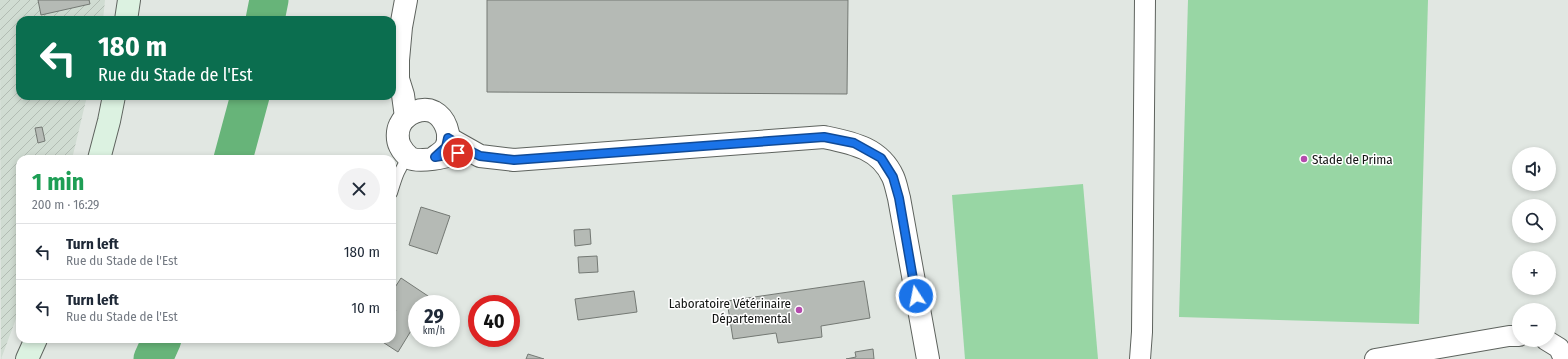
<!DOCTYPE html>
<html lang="en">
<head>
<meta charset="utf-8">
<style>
  body { margin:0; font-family:"Fira Sans Condensed",sans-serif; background:#f2f2f3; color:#1f2937; height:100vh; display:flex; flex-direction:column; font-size:15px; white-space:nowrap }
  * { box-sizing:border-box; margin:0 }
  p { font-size:13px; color:#747a83 }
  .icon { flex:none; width:22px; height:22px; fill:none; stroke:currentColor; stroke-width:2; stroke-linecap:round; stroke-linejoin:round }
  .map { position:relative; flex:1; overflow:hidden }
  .details { position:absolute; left:16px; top:155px; width:380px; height:188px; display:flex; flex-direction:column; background:#fff; border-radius:12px; box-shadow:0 2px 6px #0003 }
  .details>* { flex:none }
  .banner { position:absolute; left:16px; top:16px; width:380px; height:84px; border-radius:12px; box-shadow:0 2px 6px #0003; background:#0b6e4f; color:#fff; overflow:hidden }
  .fabs { position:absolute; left:1512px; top:147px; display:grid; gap:8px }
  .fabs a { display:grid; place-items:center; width:44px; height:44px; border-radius:50%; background:#fff; box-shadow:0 2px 6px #0003; font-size:20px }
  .speed { position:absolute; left:408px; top:295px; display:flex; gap:8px; font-size:20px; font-weight:700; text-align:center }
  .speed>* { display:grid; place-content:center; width:52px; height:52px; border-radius:50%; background:#fff; box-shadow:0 2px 6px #0003; line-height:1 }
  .speed small { font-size:10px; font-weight:400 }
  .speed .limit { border:6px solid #d22; background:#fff; color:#111 }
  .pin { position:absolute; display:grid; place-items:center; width:34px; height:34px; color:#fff; margin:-17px; border:2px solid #fff; border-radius:50%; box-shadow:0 1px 4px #0007 }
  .me { position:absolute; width:44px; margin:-22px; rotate:349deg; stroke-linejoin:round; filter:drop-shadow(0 0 3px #0008) }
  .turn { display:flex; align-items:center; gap:14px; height:84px; padding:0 16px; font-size:18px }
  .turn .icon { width:52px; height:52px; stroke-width:2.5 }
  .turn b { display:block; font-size:28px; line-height:34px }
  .round { display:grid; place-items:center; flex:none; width:42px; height:42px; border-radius:21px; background:#f2f2f3 }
  .head { display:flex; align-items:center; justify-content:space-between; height:68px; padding:0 16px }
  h1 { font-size:24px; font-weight:700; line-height:30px; color:#1e9e55 }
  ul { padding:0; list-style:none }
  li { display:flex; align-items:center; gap:12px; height:56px; padding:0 16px; border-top:1px solid #e0e1e3 }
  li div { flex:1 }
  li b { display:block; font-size:15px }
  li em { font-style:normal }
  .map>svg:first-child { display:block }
</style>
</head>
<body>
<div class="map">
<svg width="1568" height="359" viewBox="0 0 1568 359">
  <defs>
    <pattern id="industrial-furrows" width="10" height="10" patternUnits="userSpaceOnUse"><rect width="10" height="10" fill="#d0dcd2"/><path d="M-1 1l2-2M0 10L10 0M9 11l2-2" fill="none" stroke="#b2bcb3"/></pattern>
  </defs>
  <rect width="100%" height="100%" fill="#e1e7e2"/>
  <!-- industrial -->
  <polygon fill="url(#industrial-furrows)" points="0,0 105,0 103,20 20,20 20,96 87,96 72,159 20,159 20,308 1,359"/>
  <!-- pitch -->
  <g fill="#98d6a4">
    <polygon points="1188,0 1428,0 1419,324 1179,317"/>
    <polygon points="1083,184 1098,359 965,359 952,195"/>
  </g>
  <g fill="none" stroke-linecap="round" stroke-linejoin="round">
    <!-- river -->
    <g stroke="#67b479" stroke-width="39">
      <polyline points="265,20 269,0"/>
      <polyline points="233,159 250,96"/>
      <polyline points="153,359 162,339"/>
    </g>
  </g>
  <!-- building -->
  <g fill="#b5bab5" stroke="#747974">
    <polygon points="38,0 89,0 90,4 41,15"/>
    <polygon points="487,0 848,0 847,94 487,92"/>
    <polygon points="42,127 45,141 38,143 35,128"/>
    <polygon points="421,207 450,216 437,254 409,245"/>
    <polygon points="590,229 591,244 575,246 574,230"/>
    <polygon points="597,256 598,272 579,273 578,257"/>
    <polygon points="401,278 431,298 428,304 417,304 417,321 398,352 378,339 392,339 392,316 396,310 392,307 392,292"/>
    <polygon points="864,281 870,318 821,326 822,337 778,343 776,333 733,339 727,301"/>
    <polygon points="634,291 637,312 578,320 575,299"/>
    <polygon points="873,349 874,359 846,359 856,357 855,352"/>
    <polygon points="528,354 544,359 526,359"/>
  </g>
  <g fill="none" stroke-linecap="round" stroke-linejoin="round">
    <!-- service casing -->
    <g stroke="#5e635e" stroke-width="12">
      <path id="service" d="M392 193C396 180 399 168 409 157"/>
    </g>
    <!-- minor casing -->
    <g stroke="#5e635e" stroke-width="22">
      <g id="minor">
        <polyline points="1546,340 1559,348 1564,359"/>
        <polyline points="1140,359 1142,332 1145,0"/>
        <polyline points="1375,359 1509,336 1519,336"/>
      </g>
    </g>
    <!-- tertiary casing -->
    <g stroke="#5e635e" stroke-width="24">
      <g id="tertiary">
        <polyline points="406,117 403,95 398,79 398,60 401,27 406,0"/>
        <path d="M448 138 480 156 514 160 824 137C853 143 880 148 893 177 896 184 897 191 899 198L928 359"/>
        <path d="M435 157C439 154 444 151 446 147 452 135 445 118 434 112 422 106 405 114 400 125 397 131 397 140 400 146 402 150 406 155 410 158 421 164 456 154 470 151"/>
      </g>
    </g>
    <!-- secondary casing -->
    <g stroke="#5e635e" stroke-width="24">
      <g id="secondary">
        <polyline points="126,20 129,0"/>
        <polyline points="99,159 109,121 114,96"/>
        <polyline points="27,359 36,339"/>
      </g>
    </g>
    <!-- service -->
    <use href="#service" stroke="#fff" stroke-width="10"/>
    <!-- minor -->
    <use href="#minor" stroke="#fff" stroke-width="20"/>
    <!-- tertiary -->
    <use href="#tertiary" stroke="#fff" stroke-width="22"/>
    <!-- secondary -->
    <use href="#secondary" stroke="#dcf2e1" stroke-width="22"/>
  </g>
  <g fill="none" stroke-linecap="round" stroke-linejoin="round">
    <!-- route casing -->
    <g stroke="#114b97" stroke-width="10">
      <polyline id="route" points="458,153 435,157 446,147 448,138 470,151 480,156 514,160 824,137 854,143 881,158 893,177 899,198 916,296"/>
    </g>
    <!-- route -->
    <use href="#route" stroke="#1a73e8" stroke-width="7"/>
  </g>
  <!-- markers -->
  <g fill="#b44bad" stroke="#fff" stroke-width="1.5">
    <circle cx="1304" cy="159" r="4"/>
    <circle cx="799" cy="310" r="4"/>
  </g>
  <g text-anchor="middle" stroke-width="3" stroke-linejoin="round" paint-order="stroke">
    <!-- poi labels -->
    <g font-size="13" fill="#131513" stroke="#fff" text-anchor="start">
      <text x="1312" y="164">Stade de Prima</text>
      <text x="791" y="308" text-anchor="end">Laboratoire Vétérinaire<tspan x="791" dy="15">Départemental</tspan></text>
    </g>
  </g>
</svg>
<div class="fabs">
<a><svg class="icon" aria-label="sound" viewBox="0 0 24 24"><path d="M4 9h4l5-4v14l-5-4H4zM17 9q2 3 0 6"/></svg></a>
<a><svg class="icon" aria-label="search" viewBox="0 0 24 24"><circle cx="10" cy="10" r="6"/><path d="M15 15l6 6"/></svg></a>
<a>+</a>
<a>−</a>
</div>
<div class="speed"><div>29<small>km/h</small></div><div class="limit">40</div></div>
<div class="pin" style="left:458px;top:153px;background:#d93025"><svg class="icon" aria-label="arrive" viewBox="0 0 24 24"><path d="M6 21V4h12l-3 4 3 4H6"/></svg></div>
<svg class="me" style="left:916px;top:296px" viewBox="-20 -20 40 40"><circle r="17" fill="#1a73e8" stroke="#fff" stroke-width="3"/><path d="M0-11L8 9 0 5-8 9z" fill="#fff"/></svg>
<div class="banner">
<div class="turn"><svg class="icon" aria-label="left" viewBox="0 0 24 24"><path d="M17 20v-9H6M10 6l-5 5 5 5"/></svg><div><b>180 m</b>Rue du Stade de l'Est</div></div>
</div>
<section class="details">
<div class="head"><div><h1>1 min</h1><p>200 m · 16:29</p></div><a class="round"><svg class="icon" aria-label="close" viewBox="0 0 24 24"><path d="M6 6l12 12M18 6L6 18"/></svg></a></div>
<ul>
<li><svg class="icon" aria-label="left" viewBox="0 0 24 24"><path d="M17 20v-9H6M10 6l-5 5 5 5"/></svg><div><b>Turn left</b><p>Rue du Stade de l'Est</p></div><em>180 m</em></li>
<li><svg class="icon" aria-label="left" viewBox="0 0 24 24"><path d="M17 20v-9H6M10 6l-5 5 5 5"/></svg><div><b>Turn left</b><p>Rue du Stade de l'Est</p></div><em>10 m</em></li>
</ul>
</section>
</div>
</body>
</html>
